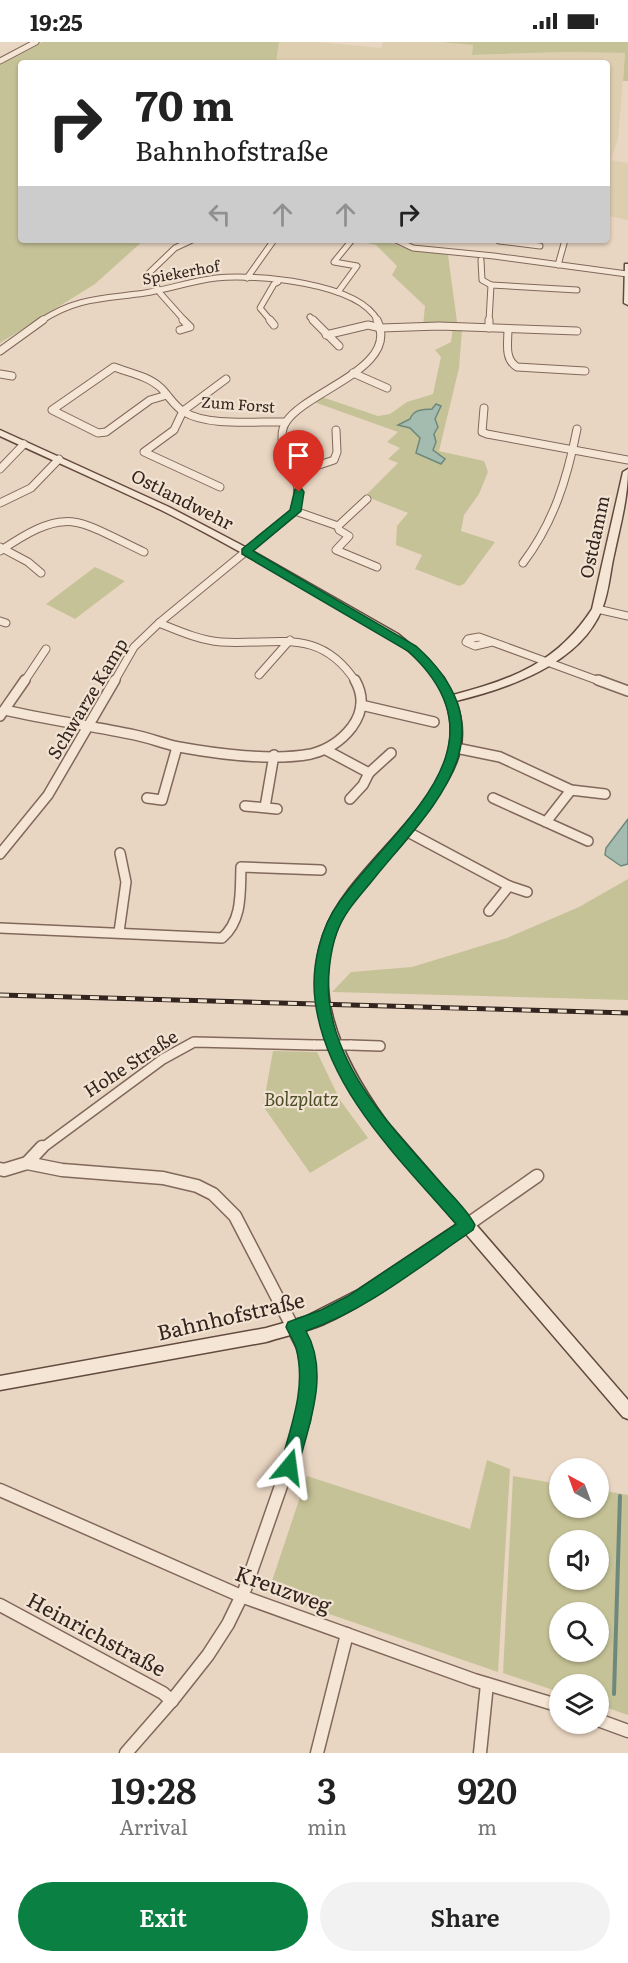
<!DOCTYPE html>
<html lang="en">
<head>
<meta charset="utf-8">
<style>
  body { margin:0; font-family:Literata,serif; background:#f2f2f2; color:#222; height:100vh; display:flex; flex-direction:column; font-size:22px; white-space:nowrap }
  * { box-sizing:border-box; margin:0 }
  p { font-size:20px; color:#767676 }
  .icon { flex:none; width:33px; height:33px; fill:none; stroke:currentColor; stroke-width:2; stroke-linecap:round; stroke-linejoin:round }
  .map { position:relative; height:1711px; overflow:hidden }
  .details { display:flex; flex-direction:column; background:#fff; flex:1 }
  .details>* { flex:none }
  .guide { position:absolute; left:18px; top:18px; width:592px; height:183px; border-radius:6px; box-shadow:0 2px 4px #0004; background:#fff; color:#222; overflow:hidden }
  .needle { width:39px; rotate:319deg }
  .buttons { position:absolute; left:549px; top:1416px; display:grid; gap:12px }
  .buttons a { display:grid; place-items:center; width:60px; height:60px; border-radius:50%; background:#fff; box-shadow:0 2px 4px #0004; font-size:30px }
  .pin { position:absolute; display:grid; place-items:center; width:51px; height:51px; color:#fff; margin:-62px -26px; border-radius:50% 50% 50% 0; rotate:-45deg; box-shadow:0 0 6px #0007 }
  .pin .icon { rotate:45deg }
  .me { position:absolute; width:66px; margin:-33px; rotate:16deg; stroke-linejoin:round; filter:drop-shadow(0 0 4px #0008) }
  .turn { display:flex; align-items:center; gap:21px; height:126px; padding:0 18px; font-size:27px }
  .turn .icon { width:78px; height:78px; stroke-width:2.5 }
  .turn b { display:block; font-size:42px; line-height:51px }
  .lanes { display:flex; align-items:center; height:57px; padding:0 18px; background:#0003; justify-content:center; gap:30px; direction:ltr }
  .lanes .off { opacity:.35 }
  .eta { display:flex; justify-content:space-evenly; align-items:center; height:102px; text-align:center }
  .eta b { font-size:36px; font-weight:600; line-height:42px }
  .cta { display:flex; gap:12px; margin-top:auto; padding:12px 18px }
  .cta a { flex:1; height:69px; border-radius:36px; background:#0b8043; color:#fff; font-size:24px; font-weight:600; line-height:69px; text-align:center }
  .cta a+a { background:#f2f2f2; color:#222 }
  .status { display:flex; justify-content:space-between; align-items:center; height:42px; padding:0 30px; background:#fff; direction:ltr }
  .status svg { height:16px; fill:currentColor }
  .map>svg:first-child { display:block }
</style>
</head>
<body>
<div class="status"><b>19:25</b><svg viewBox="0 0 49 12"><path d="M0 12V9h3v3zM5 12V6h3v6zM10 12V3h3v9zM15 12V0h3v12zM26 1h20v11H26zM47 4h2v5h-2z"/></svg></div>
<div class="map">
<svg width="628" height="1711" viewBox="0 0 628 1711">
  <rect width="100%" height="100%" fill="#e9d6c2"/>
  <!-- farmland -->
  <polygon fill="#deceb0" points="279,0 320,0 381,6 383,0 439,0 473,3 473,13 567,10 625,11 618,97 611,118 628,121 628,178 608,174 608,21 276,21"/>
  <!-- green -->
  <g fill="#c6c297" fill-rule="evenodd">
    <polygon points="42,0 279,0 276,21 21,21 21,198 144,198 95,242 0,301 0,22"/>
    <polygon points="439,0 628,0 628,39 623,39 625,11 567,10 472,13 473,3"/>
    <polygon points="355,198 382,201 389,199 401,205 448,213 458,287 462,288 459,326 439,409 484,419 488,430 479,452 464,473 461,489 495,500 464,542 459,544 415,527 422,513 396,503 397,484 408,471 370,456 367,452 398,421 388,417 400,406 387,400 398,390 314,360 322,355 378,374 390,372 407,360 433,352 441,315 435,308 451,300 453,285 423,284 425,264 392,233 397,224 376,203"/>
    <polygon points="95,525 125,539 75,577 46,562"/>
    <polygon points="628,837 628,958 332,950 351,930 412,925 507,896 579,865"/>
    <polygon points="273,1009 317,1010 340,1058 368,1096 310,1131 263,1064"/>
    <polygon points="487,1418 510,1427 498,1630 268,1551 307,1434 470,1487"/>
    <path d="M513 1434 559 1442 560 1466H598L599 1448 628 1453V1673L599 1663 598 1642H560L559 1650 503 1631ZM560 1498H598V1538H560ZM560 1570H598V1610H560Z"/>
  </g>
  <!-- water -->
  <g fill="#a4bcb0" stroke="#6c897c" stroke-width="1.5">
    <path d="M436 362 441 364 435 377 438 385 434 392 436 400 433 408 445 417 441 422 416 411 420 396 410 386 398 383 410 377C414 367 422 368 432 367Z"/>
    <polygon points="628,777 628,822 621,824 605,813 606,806"/>
  </g>
  <g fill="none" stroke-linecap="round" stroke-linejoin="round">
    <!-- stream -->
    <polyline stroke="#6c897c" stroke-width="4" points="614,1652 620,1454"/>
    <!-- street-far3 casing -->
    <g stroke="#81685b" stroke-width="7">
      <g id="street-far3">
        <polyline points="0,19 36,0"/>
        <polyline points="396,198 413,206 494,214 627,232"/>
        <polyline points="499,199 540,204"/>
        <polyline points="481,218 482,238 491,243"/>
        <polyline points="558,223 565,198"/>
        <polyline points="247,236 274,198"/>
        <polyline points="338,250 357,224 334,220 352,198"/>
        <polyline points="310,275 314,279"/>
        <path d="M41 279C77 255 104 257 145 251 169 247 192 239 216 236 255 232 358 240 378 279"/>
        <polyline points="185,279 160,251 149,231 175,206 192,198"/>
        <polyline points="271,279 260,266 274,242 278,240"/>
        <polyline points="489,279 491,243 577,248"/>
      </g>
    </g>
    <!-- street-far2 casing -->
    <g stroke="#81685b" stroke-width="9">
      <g id="street-far2">
        <polyline points="270,278 274,283"/>
        <polyline points="313,278 339,304"/>
        <polyline points="489,286 489,278"/>
        <path d="M508 287C508 301 504 317 517 325L585 329"/>
        <polyline points="180,288 190,285 183,278"/>
        <polyline points="326,293 368,283 381,286 439,284 577,289"/>
        <polyline points="0,309 43,278"/>
        <polyline points="353,331 387,346"/>
        <polyline points="0,332 12,334"/>
        <path d="M167 353 150 358 106 390 98 391 52 368 114 325C130 331 148 334 161 346 169 354 174 364 184 370 209 385 257 379 286 380"/>
        <polyline points="484,366 482,390 487,392 628,418"/>
        <polyline points="291,426 316,424 334,418 337,410 336,388"/>
        <polyline points="0,427 24,402"/>
        <polyline points="220,445 144,410 174,388 183,369 226,337"/>
        <polyline points="0,461 31,446 59,417"/>
        <polyline points="295,469 338,484 367,457"/>
        <polyline points="338,484 339,488 349,494 336,508 377,525"/>
        <polyline points="0,505 28,520 41,531"/>
        <path d="M0 509C68 463 75 477 144 510"/>
        <path d="M523 521C554 480 567 437 577 387"/>
        <polyline points="597,567 628,574"/>
        <polyline points="0,579 6,581"/>
        <path d="M159 581C179 589 199 598 221 600 275 604 319 583 356 640"/>
        <polyline points="492,600 475,604 466,600 468,597 479,595 602,640"/>
        <polyline points="259,633 290,598"/>
        <polyline points="24,640 46,607"/>
        <path d="M114 640 134 605 159 581 295 469C297 459 299 451 297 442 292 423 274 399 286 380 307 348 401 326 377 278"/>
      </g>
    </g>
    <!-- street-far1 casing -->
    <g stroke="#81685b" stroke-width="12">
      <g id="street-far1">
        <polyline points="598,638 628,649"/>
        <polyline points="361,663 434,680"/>
        <path d="M5 668C48 678 92 684 135 693 150 696 164 702 179 705 217 712 273 719 311 712 327 708 342 698 352 685 363 670 364 654 355 638"/>
        <polyline points="0,674 25,638"/>
        <polyline points="456,706 500,715 571,748 605,752"/>
        <polyline points="326,708 369,731 363,743 350,757"/>
        <polyline points="369,731 391,711"/>
        <polyline points="571,748 546,780 588,799"/>
        <polyline points="147,756 162,758 177,705"/>
        <polyline points="493,756 546,780"/>
        <polyline points="245,764 277,767"/>
        <polyline points="265,765 274,713"/>
        <polyline points="406,789 509,844 489,869"/>
        <polyline points="0,812 48,753 115,638"/>
        <polyline points="509,844 527,850"/>
        <path d="M0 886 222 896C243 878 240 850 241 825L321 828"/>
        <polyline points="119,890 126,840 120,811"/>
        <polyline points="350,1003 380,1004"/>
        <polyline points="41,1107 163,1017 194,1000 315,1003"/>
      </g>
    </g>
    <!-- street casing -->
    <g stroke="#81685b" stroke-width="15">
      <g id="street">
        <polyline points="27,1121 42,1105"/>
        <polyline points="0,1127 4,1128 27,1121 62,1128 163,1136 197,1144 213,1152 235,1174 304,1307 309,1339 304,1378 245,1547 228,1582 208,1613 174,1656 126,1711"/>
        <polyline points="467,1183 537,1134"/>
        <polyline points="0,1448 241,1554 474,1638 560,1664"/>
        <polyline points="0,1563 163,1651 172,1659"/>
        <polyline points="598,1678 628,1689"/>
        <polyline points="317,1711 347,1592"/>
        <polyline points="480,1711 487,1642"/>
      </g>
    </g>
    <!-- secondary casing -->
    <g stroke="#634a3e" stroke-width="3">
      <g id="secondary">
        <polygon points="625,222 628,222 628,263 624,261"/>
        <path d="M0 388 169 465 249 507 398 592 428 617 444 636 453 653C512 638 558 620 592 567L623 430 628 427C628 457 620 484 614 513 610 530 609 550 602 567 580 622 509 646 456 659 469 696 460 722 438 753 428 767 418 783 406 797 387 820 364 840 348 866 302 940 342 1018 387 1080L628 1358V1377L623 1375 466 1192C419 1222 375 1259 324 1282 305 1290 285 1294 266 1300L0 1348V1334L266 1286 305 1275 358 1248 457 1182C408 1124 347 1066 324 991 314 958 312 924 324 891 351 811 489 745 441 648 417 601 359 578 316 553 265 524 214 494 161 468 108 443 54 419 0 394Z"/>
      </g>
    </g>
    <!-- street-far3 -->
    <use href="#street-far3" stroke="#f5e5d4" stroke-width="5"/>
    <!-- street-far2 -->
    <use href="#street-far2" stroke="#f5e5d4" stroke-width="7"/>
    <!-- street-far1 -->
    <use href="#street-far1" stroke="#f5e5d4" stroke-width="9"/>
    <!-- street -->
    <use href="#street" stroke="#f5e5d4" stroke-width="12"/>
    <!-- secondary -->
    <use href="#secondary" fill="#f5e5d4" fill-rule="evenodd"/>
    <!-- rail casing -->
    <g stroke="#32241e" stroke-width="5">
      <polyline id="rail" points="0,953 628,971"/>
    </g>
    <!-- rail -->
    <use href="#rail" stroke="#f1e2d1" stroke-width="3" stroke-dasharray="9" stroke-linecap="butt"/>
    <!-- street-bridge casing -->
    <g stroke="#81685b" stroke-width="12" stroke-linecap="butt">
      <polyline id="street-bridge" points="315,1003 350,1003"/>
    </g>
    <!-- street-bridge -->
    <use href="#street-bridge" stroke="#f5e5d4" stroke-width="9"/>
  </g>
  <!-- route -->
  <path fill="#0b8043" stroke="#07532c" stroke-width="1.5" d="M295 447H302L304 450 301 469 253 509 416 604C512 691 438 759 376 834 362 852 345 868 337 890 330 909 327 937 329 957 337 1030 392 1085 438 1138 450 1152 467 1167 475 1183L473 1188C419 1225 367 1268 306 1289 330 1331 309 1382 298 1425L295 1431 289 1433 282 1431 280 1425C290 1386 307 1346 296 1306 294 1299 289 1292 286 1285L288 1280 321 1268 348 1254 456 1182C400 1117 326 1048 315 958 311 925 320 886 340 859 397 780 512 705 408 609L242 512V507L290 468Z"/>
  <g text-anchor="middle" stroke-width="4.5" stroke-linejoin="round" paint-order="stroke">
    <!-- far-street labels -->
    <g font-size="15" fill="#32241e" stroke="#f1e2d1">
      <text transform="translate(181 231) rotate(-10)" y="5">Spiekerhof</text>
      <text transform="translate(238 363) rotate(4)" y="5">Zum Forst</text>
    </g>
    <!-- street labels -->
    <g font-size="18" fill="#32241e" stroke="#f1e2d1">
      <text transform="translate(182 458) rotate(27)" y="6">Ostlandwehr</text>
      <text transform="translate(595 495) rotate(-78)" y="6">Ostdamm</text>
      <text transform="translate(88 657) rotate(-59)" y="6">Schwarze Kamp</text>
      <text transform="translate(131 1022) rotate(-33)" y="6">Hohe Straße</text>
    </g>
    <!-- park labels -->
    <g font-size="18" font-style="italic" fill="#4a4c26" stroke="#f1e2d1">
      <text x="301" y="1064">Bolzplatz</text>
    </g>
    <!-- near-street labels -->
    <g font-size="21" fill="#32241e" stroke="#f1e2d1">
      <text transform="translate(231 1275) rotate(-13)" y="7">Bahnhofstraße</text>
      <text transform="translate(283 1548) rotate(20)" y="7">Kreuzweg</text>
      <text transform="translate(96 1593) rotate(28)" y="7">Heinrichstraße</text>
    </g>
  </g>
</svg>
<div class="buttons">
<a><svg class="needle" viewBox="-14 -14 28 28"><path d="M0-13l5 13h-10z" fill="#e53935"/><path d="M0 13l5-13h-10z" fill="#767676"/></svg></a>
<a><svg class="icon" aria-label="sound" viewBox="0 0 24 24"><path d="M4 9h4l5-4v14l-5-4H4zM17 9q2 3 0 6"/></svg></a>
<a><svg class="icon" aria-label="search" viewBox="0 0 24 24"><circle cx="10" cy="10" r="6"/><path d="M15 15l6 6"/></svg></a>
<a><svg class="icon" aria-label="layers" viewBox="0 0 24 24"><path d="M12 4l9 5-9 5-9-5zM3 14l9 5 9-5"/></svg></a>
</div>
<div class="pin" style="left:299px;top:450px;background:#d93025"><svg class="icon" aria-label="arrive" viewBox="0 0 24 24"><path d="M6 21V4h12l-3 4 3 4H6"/></svg></div>
<svg class="me" style="left:289px;top:1425px" viewBox="-20 -20 40 40"><path d="M0-17L14 15 0 8-14 15z" fill="#0b8043" stroke="#fff" stroke-width="4"/></svg>
<div class="guide">
<div class="turn"><svg class="icon" aria-label="right" viewBox="0 0 24 24"><path d="M7 20v-9h11M14 6l5 5-5 5"/></svg><div><b>70 m</b>Bahnhofstraße</div></div>
<div class="lanes"><svg class="icon off" aria-label="left" viewBox="0 0 24 24"><path d="M17 20v-9H6M10 6l-5 5 5 5"/></svg><svg class="icon off" aria-label="ahead" viewBox="0 0 24 24"><path d="M12 20V5M6 11l6-6 6 6"/></svg><svg class="icon off" aria-label="ahead" viewBox="0 0 24 24"><path d="M12 20V5M6 11l6-6 6 6"/></svg><svg class="icon" aria-label="right" viewBox="0 0 24 24"><path d="M7 20v-9h11M14 6l5 5-5 5"/></svg></div>
</div>
</div>
<section class="details">
<div class="eta">
<div><b>19:28</b><p>Arrival</p></div>
<div><b>3</b><p>min</p></div>
<div><b>920</b><p>m</p></div>
</div>
<div class="cta"><a>Exit</a><a>Share</a></div>
</section>
</body>
</html>
